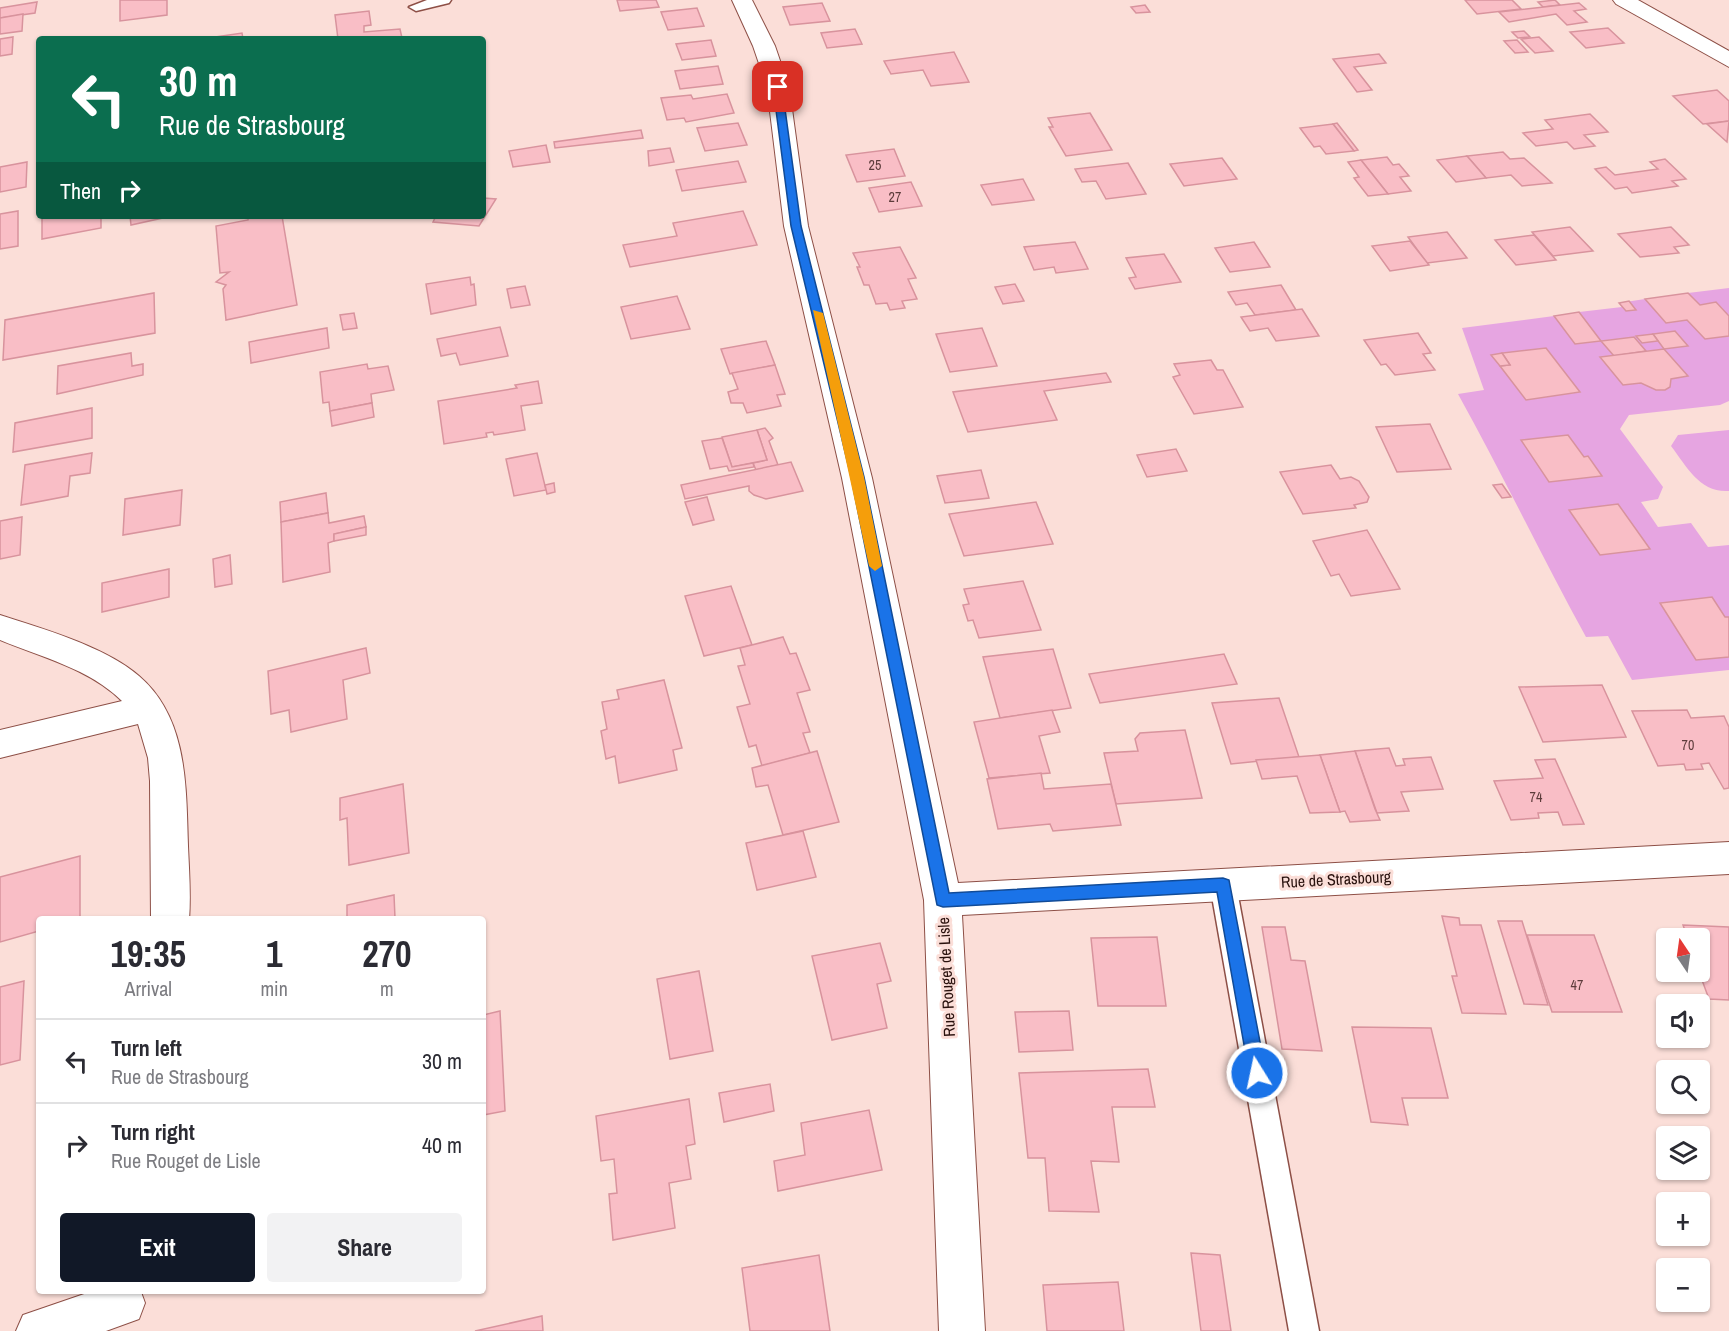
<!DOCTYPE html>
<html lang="en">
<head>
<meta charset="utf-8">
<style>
  body { margin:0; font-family:"Archivo Narrow",sans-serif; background:#f2f2f3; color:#2b2b33; height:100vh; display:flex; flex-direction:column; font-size:22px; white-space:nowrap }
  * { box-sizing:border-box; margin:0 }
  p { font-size:20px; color:#7c7c81 }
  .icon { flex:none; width:33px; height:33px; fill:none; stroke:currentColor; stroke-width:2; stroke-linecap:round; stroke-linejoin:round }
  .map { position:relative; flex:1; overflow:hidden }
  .panel { position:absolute; left:36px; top:916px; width:450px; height:378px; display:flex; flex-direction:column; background:#fff; border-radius:6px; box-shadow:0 2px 4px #0004 }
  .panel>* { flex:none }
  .hud { position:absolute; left:36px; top:36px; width:450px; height:183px; border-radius:6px; box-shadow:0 2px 4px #0004; background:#0b6e4f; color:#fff; overflow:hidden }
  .needle { width:39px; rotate:347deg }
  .fabs { position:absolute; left:1656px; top:928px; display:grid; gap:12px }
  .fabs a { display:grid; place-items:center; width:54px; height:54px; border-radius:6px; background:#fff; box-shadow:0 2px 4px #0004; font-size:30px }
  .pin { position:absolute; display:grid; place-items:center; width:51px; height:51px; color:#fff; margin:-26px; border-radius:12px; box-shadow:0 3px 9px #0006 }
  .me { position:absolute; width:66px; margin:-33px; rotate:350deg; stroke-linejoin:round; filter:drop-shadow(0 0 4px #0008) }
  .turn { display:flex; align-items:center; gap:21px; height:126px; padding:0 24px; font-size:27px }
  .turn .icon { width:78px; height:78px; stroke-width:2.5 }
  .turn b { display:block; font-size:42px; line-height:51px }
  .then { display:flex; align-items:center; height:57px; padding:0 24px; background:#0003; gap:12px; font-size:22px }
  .eta { display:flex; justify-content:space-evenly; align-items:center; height:102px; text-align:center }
  .eta b { font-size:36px; font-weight:700; line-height:42px }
  .button { display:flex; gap:12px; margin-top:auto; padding:12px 24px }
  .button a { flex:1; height:69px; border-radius:6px; background:#111827; color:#fff; font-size:24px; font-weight:700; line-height:69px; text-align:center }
  .button a+a { background:#f2f2f3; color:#2b2b33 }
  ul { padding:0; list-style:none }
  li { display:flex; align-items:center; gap:18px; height:84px; padding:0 24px; border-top:2px solid #e1e1e2 }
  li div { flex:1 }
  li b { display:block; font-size:22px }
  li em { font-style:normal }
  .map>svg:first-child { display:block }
</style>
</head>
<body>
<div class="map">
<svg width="1729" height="1331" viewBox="0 0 1729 1331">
  <rect width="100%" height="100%" fill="#fbded8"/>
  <!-- green -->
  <g fill="#e6a5e1" fill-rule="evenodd">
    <polygon points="1729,288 1729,316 1716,302 1700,305 1688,293"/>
    <path d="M1645 299 1666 323 1687 320 1705 339 1729 336V401L1720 405 1629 415 1620 429 1663 487 1658 499 1641 502 1658 527 1691 523 1708 547 1729 545V670L1632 680 1608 636 1586 637C1542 557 1503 475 1458 394L1484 390 1462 328 1554 316 1575 344 1600 341 1579 312 1622 307 1619 303ZM1675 331 1688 346 1664 349 1658 341 1642 343 1637 337ZM1634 337 1646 351 1664 349 1687 376 1671 379 1670 387C1658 396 1650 383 1638 383 1634 383 1628 385 1623 385L1600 358 1614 356 1602 341ZM1546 348 1580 392 1526 400 1492 355Z"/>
    <path d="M1729 430V491C1700 493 1687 467 1671 446L1678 435Z"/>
  </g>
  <!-- building -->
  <g fill="#f9bec6" stroke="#d8939d" stroke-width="1.5">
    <polygon points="120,0 167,0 167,15 120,21"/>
    <polygon points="617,0 656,0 659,7 620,11"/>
    <polygon points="1465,0 1512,0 1521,9 1477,14"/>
    <polygon points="1555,0 1560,5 1543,7 1538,2"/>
    <polygon points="37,2 35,13 0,18 0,8"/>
    <polygon points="822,3 830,21 790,25 783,7"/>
    <polygon points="1579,3 1586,9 1574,11 1587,22 1567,25 1556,14 1509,22 1499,12"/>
    <polygon points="1145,5 1150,12 1136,13 1131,7"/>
    <polygon points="697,8 704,26 668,30 661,12"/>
    <polygon points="369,11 371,25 364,26 364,32 400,29 402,38 338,39 335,15"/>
    <polygon points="23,14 22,31 0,34 0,18"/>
    <polygon points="1608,28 1624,43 1586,48 1570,32"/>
    <polygon points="855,29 862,44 827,48 821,33"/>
    <polygon points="1524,31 1530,37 1518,38 1512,32"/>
    <polygon points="242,33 243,39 209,39 209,38"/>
    <polygon points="13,37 12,54 0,56 0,39"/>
    <polygon points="1539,37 1553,51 1535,53 1521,39"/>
    <polygon points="711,40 716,56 682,60 676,44"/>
    <polygon points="1517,40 1528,52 1515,53 1504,41"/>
    <polygon points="954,52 969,82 931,86 923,70 891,74 884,61"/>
    <polygon points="1379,54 1386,63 1354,67 1372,90 1357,92 1333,59"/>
    <polygon points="718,66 723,84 680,89 675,71"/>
    <polygon points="1717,90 1729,101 1729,121 1703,124 1673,96"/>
    <polygon points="727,94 734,113 686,122 684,118 667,120 661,98 691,95 693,99"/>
    <polygon points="1090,113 1112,150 1066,156 1049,127 1053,127 1048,118"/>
    <polygon points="1590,114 1608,132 1584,135 1595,146 1574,149 1567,142 1536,146 1523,133 1553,129 1545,120"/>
    <polygon points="1729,121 1727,142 1707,124"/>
    <polygon points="738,123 747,145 705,151 697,128"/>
    <polygon points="1337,123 1358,150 1354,151 1333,124"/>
    <polygon points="1333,124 1354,151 1326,154 1320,146 1314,147 1300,128"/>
    <polygon points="641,130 643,138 555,148 554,142"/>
    <polygon points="546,145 550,162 513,167 509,151"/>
    <polygon points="670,148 674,162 649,166 648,151"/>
    <polygon points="894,149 905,176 857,182 846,155"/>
    <polygon points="1503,152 1510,159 1524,158 1552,183 1522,186 1511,175 1486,178 1467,156"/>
    <polygon points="1467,156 1486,178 1456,182 1437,160"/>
    <polygon points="1387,157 1393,165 1399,164 1409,176 1400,177 1411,191 1388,194 1361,160"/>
    <polygon points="1222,158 1237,179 1184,186 1170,164"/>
    <polygon points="1665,159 1686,179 1672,181 1678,186 1632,193 1627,187 1615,189 1595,169 1606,167 1615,175 1658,169 1650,162"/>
    <polygon points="1361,160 1388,194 1368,196 1354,178 1359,177 1348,162"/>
    <polygon points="738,161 746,182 682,191 676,170"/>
    <polygon points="27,162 26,187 0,192 0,167"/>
    <polygon points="1128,163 1146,194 1106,199 1096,181 1082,182 1075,169"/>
    <polygon points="1023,179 1034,200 992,205 981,185"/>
    <polygon points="911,182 922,206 879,212 869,188"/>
    <polygon points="483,198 496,199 479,226 433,222 436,216 483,216"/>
    <polygon points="18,211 18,246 0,249 0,214"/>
    <polygon points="743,211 757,245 630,267 623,245 677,236 673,223"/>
    <polygon points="42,216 101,216 101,228 42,239"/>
    <polygon points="130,216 172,216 131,225"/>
    <polygon points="248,216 282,216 297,305 226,320 223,289 226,285 216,282 229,272 220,273 216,226 248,220"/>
    <polygon points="1570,227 1593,251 1553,256 1532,232"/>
    <polygon points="1671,227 1689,245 1674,247 1679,253 1640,257 1618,234"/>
    <polygon points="1447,232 1467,258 1427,263 1408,237"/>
    <polygon points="1534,235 1556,260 1516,265 1495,240"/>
    <polygon points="1410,241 1429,265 1390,271 1372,246"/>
    <polygon points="1075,242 1088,269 1056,273 1054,267 1034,270 1024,247"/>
    <polygon points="1254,242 1270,267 1230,272 1215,248"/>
    <polygon points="900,247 916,278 908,279 917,299 902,301 905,308 890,310 887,303 876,304 869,285 864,285 857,267 860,267 853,253"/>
    <polygon points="1164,254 1181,282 1135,289 1129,278 1136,277 1126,258"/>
    <polygon points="470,277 471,285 474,284 476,305 431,314 426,284"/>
    <polygon points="1015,284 1024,301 1003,304 995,287"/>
    <polygon points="1281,285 1296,310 1255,315 1247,303 1236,305 1228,292"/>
    <polygon points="525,286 530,305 511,308 507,289"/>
    <polygon points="154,293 155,333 3,360 5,320"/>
    <polygon points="1688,293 1700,305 1716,302 1729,316 1729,336 1705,339 1687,320 1666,323 1645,299"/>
    <polygon points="677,296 690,329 631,339 621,307"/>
    <polygon points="1629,301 1636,310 1626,311 1619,303"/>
    <polygon points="1302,309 1319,336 1276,341 1268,328 1250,331 1241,317"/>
    <polygon points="1579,312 1601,341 1575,344 1554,316"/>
    <polygon points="354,313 357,328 343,330 340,315"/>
    <polygon points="500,327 508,356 460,365 456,353 441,356 437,339"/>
    <polygon points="327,328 329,348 251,363 249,342"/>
    <polygon points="982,328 997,366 950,372 936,334"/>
    <polygon points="1675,331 1688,346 1664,349 1653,334"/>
    <polygon points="1418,333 1431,353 1423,354 1435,370 1395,375 1386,364 1381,365 1364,340"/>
    <polygon points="1653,334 1658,341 1642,343 1636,336"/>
    <polygon points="1634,337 1646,351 1614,356 1601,341"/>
    <polygon points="766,341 775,365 730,374 721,349"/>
    <polygon points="1546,348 1580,392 1526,400 1500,366 1510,365 1502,353"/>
    <polygon points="1664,349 1688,376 1671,379 1670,387 1665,390 1656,390 1641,383 1623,385 1600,357"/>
    <polygon points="131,353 132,366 143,364 143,375 57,394 58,366"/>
    <polygon points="1502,353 1510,365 1500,366 1491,355"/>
    <polygon points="1211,360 1217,370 1223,370 1243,407 1194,414 1173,377 1180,375 1174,364"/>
    <polygon points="367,364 368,369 388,366 394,390 371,394 372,403 330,411 329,402 323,403 320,372"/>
    <polygon points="775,365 785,394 777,395 781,406 747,413 743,403 731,403 728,392 738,389 732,373"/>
    <polygon points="1106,373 1111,382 1044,391 1057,420 968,432 953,392"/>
    <polygon points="538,381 542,403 521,406 525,430 494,435 493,432 486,433 487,437 444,444 438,401 517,388 515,385"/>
    <polygon points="372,403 374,417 332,426 330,411"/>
    <polygon points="92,408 92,438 13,452 15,423"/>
    <polygon points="1430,424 1451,469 1397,472 1376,427"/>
    <polygon points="765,428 773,438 769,441 778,465 756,470 753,463 767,460 757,430"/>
    <polygon points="757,430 767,460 732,467 722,437"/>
    <polygon points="1568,435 1584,457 1588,456 1602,476 1549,482 1521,440"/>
    <polygon points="722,438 732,467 753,463 754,467 729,471 727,466 710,469 702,441"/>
    <polygon points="1176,449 1187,471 1147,477 1137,455"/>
    <polygon points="92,453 90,473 70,476 68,496 21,505 25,465"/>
    <polygon points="537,453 546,490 514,496 506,459"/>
    <polygon points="791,462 803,491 766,499 754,495 749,491 749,486 685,499 681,485"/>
    <polygon points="1331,465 1340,479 1351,477 1359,481 1369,497 1367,502 1354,505 1356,508 1303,514 1280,472"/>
    <polygon points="981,470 989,498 945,503 937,476"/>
    <polygon points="554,483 555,492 547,494 545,485"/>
    <polygon points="1502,484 1511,497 1502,498 1493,485"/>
    <polygon points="182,490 180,525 123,535 125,499"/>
    <polygon points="326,493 328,513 281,522 280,502"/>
    <polygon points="707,497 714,520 693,525 685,502"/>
    <polygon points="1036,502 1053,544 964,556 949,514"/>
    <polygon points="1618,504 1650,549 1600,555 1569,510"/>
    <polygon points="328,513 329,523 364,516 366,527 334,534 334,541 328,543 330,572 283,582 281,522"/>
    <polygon points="22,517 20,555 0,559 0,521"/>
    <polygon points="366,527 366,535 334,541 334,534"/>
    <polygon points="1367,530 1400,589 1351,596 1339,574 1331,576 1313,541"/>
    <polygon points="230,555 232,584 215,587 213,559"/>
    <polygon points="169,569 169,597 102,612 102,583"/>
    <polygon points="1023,581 1041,630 979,638 973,620 968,621 963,605 969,604 964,589"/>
    <polygon points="731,586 752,645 704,656 685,596"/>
    <polygon points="1712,597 1725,617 1729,617 1729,657 1696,660 1660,603"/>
    <polygon points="783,637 790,654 796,653 810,690 797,693 810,732 803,733 810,753 762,766 756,745 749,747 737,707 750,704 738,666 745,665 740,648"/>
    <polygon points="366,648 370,673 343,680 347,719 291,732 289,710 271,714 268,671"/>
    <polygon points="1053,649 1071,708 1000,718 983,657"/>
    <polygon points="1224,654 1237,684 1100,703 1089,674"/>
    <polygon points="664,680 682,748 673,750 677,770 619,783 615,756 606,759 601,731 607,729 602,702 619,699 617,690"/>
    <polygon points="1602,685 1626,737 1543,742 1519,687"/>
    <polygon points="1279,698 1299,757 1231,764 1212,703"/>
    <polygon points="1052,710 1060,732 1039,736 1050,773 989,778 974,722"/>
    <polygon points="1687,710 1691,718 1724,716 1729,727 1729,788 1724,789 1709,763 1701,764 1703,769 1686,770 1684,764 1658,766 1632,711"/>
    <polygon points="1185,730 1202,798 1116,804 1104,753 1138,751 1135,739 1140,733"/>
    <polygon points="1389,748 1396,766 1405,765 1403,759 1431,757 1443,789 1401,792 1409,811 1377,813 1355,751"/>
    <polygon points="817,751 839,822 783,835 768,785 756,787 752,768"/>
    <polygon points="1355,751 1375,809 1380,820 1350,822 1345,811 1340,812 1320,755"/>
    <polygon points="1320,755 1340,812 1310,813 1297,776 1262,779 1256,760"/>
    <polygon points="1555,759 1584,824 1563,825 1558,812 1538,813 1539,818 1511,820 1494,781 1543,778 1535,760"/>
    <polygon points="1041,773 1044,789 1111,784 1121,825 1053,831 1050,824 998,829 987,779"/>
    <polygon points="403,784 409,853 349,865 347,818 340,820 340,798"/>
    <polygon points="803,831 816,877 757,890 746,843"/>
    <polygon points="80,856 80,920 39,920 39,931 0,942 0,877"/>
    <polygon points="394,895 395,918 347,920 347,905"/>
    <polygon points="1442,916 1459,918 1460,925 1481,925 1506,1014 1462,1013 1452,976 1457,976"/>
    <polygon points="1498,921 1522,921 1548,1005 1524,1004"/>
    <polygon points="1683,925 1729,927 1729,1000 1709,999 1699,972 1700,939 1688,939"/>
    <polygon points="1262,927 1285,927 1291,960 1305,961 1322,1051 1282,1049"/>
    <polygon points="1527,935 1594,935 1622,1012 1552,1012"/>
    <polygon points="1157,937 1166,1006 1098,1006 1091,938"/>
    <polygon points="880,943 891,981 877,984 887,1028 832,1040 812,956"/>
    <polygon points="699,971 713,1051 670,1059 657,979"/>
    <polygon points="24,981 20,1060 0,1065 0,987"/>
    <polygon points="500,1011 505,1111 483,1115 483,1015"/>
    <polygon points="1069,1011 1073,1050 1019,1052 1015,1012"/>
    <polygon points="1352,1027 1431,1028 1448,1098 1402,1098 1408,1125 1371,1122"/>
    <polygon points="1148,1069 1155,1107 1112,1107 1119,1162 1091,1161 1099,1212 1049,1211 1045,1158 1028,1158 1019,1073"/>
    <polygon points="770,1084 774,1111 724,1122 719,1093"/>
    <polygon points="689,1099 695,1144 686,1146 691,1179 669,1183 675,1228 613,1240 609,1194 617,1193 614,1159 601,1161 596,1116"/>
    <polygon points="869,1110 882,1170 778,1191 774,1161 805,1155 801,1123"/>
    <polygon points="1191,1253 1220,1255 1231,1331 1201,1331"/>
    <polygon points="819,1255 830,1331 750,1331 742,1268"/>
    <polygon points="1118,1282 1124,1331 1047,1331 1043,1285"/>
    <polygon points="542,1316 543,1331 475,1331"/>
  </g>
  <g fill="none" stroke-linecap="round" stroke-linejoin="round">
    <!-- service casing -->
    <g stroke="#8d4f46" stroke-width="3">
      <g id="service">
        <polygon points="427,0 451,0 449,3 416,11 409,7"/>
        <polygon points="1223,874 1232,877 1236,885 1319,1331 1289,1331 1210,885 1214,877"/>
      </g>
    </g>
    <!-- minor casing -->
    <g stroke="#8d4f46" stroke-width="2">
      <g id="minor">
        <polygon points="732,0 752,0 775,46 789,87 808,226 872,478 958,883 1729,842 1729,874 962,915 985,1331 939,1331 924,900 842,478 784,226 767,87 753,46"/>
        <polygon points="1613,0 1638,0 1729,51 1729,67 1616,4"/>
        <path d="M0 615C41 628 106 647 139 676 188 718 186 786 188 846 189 871 191 895 189 920H151L150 781 148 758 138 724 0 758V730L122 701C90 669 41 657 0 640Z"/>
        <polygon points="90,1292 141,1292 145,1303 139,1319 106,1331 16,1331 23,1315"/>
      </g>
    </g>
    <!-- service -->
    <use href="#service" fill="#fff" fill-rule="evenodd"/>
    <!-- minor -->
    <use href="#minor" fill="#fff" fill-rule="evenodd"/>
  </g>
  <!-- route -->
  <polygon fill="#1a73e8" stroke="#114b97" stroke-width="1.5" points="778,84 782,87 801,226 864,477 949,893 1223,878 1229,880 1266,1073 1263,1078 1257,1081 1251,1078 1249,1073 1217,892 943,907 937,905 851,477 791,226 773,87"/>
  <!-- slow -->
  <polygon fill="#f59e0b" points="813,310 823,313 864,477 882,566 875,571 869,566"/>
  <g text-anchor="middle" stroke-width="6" stroke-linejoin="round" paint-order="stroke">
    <!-- number labels -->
    <g font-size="14" fill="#5d3c3b">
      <text x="875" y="170">25</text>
      <text x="895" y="202">27</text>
      <text x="1688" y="750">70</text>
      <text x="1536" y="802">74</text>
      <text x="1577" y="990">47</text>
    </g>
    <!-- street labels -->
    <g font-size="16" fill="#29110d" stroke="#fbded8">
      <text transform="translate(1336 879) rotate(-3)" y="6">Rue de Strasbourg</text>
      <text transform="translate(946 977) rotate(-93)" y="6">Rue Rouget de Lisle</text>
    </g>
  </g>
</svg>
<div class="fabs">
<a><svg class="needle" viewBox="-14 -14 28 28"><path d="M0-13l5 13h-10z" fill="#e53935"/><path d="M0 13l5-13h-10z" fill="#7c7c81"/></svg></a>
<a><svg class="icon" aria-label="sound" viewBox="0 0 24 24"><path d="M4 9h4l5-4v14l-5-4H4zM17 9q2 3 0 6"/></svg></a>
<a><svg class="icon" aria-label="search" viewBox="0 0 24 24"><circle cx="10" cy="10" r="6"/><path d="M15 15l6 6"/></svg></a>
<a><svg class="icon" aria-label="layers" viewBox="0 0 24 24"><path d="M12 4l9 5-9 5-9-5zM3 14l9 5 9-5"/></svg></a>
<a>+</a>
<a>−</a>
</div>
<div class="pin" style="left:778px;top:87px;background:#d93025"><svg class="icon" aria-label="arrive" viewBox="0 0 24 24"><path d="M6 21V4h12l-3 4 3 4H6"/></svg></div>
<svg class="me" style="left:1257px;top:1073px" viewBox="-20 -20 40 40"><circle r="17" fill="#1a73e8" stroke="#fff" stroke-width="3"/><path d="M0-11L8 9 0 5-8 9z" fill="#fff"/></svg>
<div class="hud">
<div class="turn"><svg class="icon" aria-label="left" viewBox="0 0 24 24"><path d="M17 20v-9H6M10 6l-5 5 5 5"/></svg><div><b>30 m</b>Rue de Strasbourg</div></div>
<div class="then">Then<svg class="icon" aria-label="right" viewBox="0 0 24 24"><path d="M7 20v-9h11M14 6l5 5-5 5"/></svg></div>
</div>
<section class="panel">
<div class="eta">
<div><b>19:35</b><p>Arrival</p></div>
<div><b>1</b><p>min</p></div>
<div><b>270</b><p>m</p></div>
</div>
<ul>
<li><svg class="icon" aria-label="left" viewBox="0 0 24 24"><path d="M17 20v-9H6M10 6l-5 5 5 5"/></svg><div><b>Turn left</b><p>Rue de Strasbourg</p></div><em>30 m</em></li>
<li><svg class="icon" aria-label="right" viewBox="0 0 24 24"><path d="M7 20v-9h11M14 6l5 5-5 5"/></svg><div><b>Turn right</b><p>Rue Rouget de Lisle</p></div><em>40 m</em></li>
</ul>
<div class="button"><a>Exit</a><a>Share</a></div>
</section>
</div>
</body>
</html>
